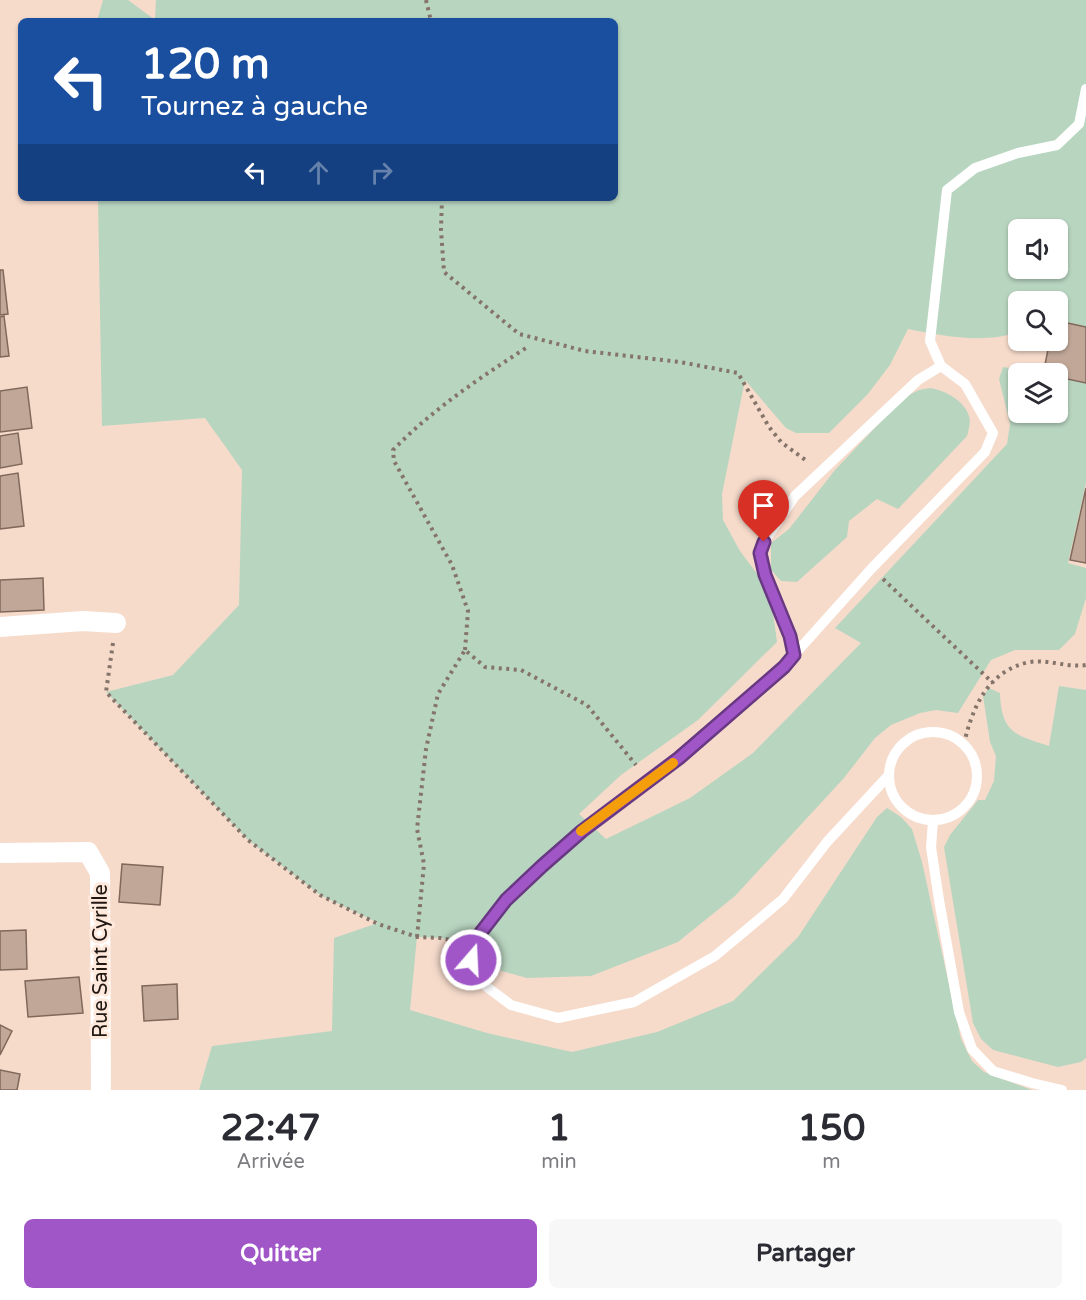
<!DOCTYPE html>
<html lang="fr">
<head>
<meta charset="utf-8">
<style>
  body { margin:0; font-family:"Varela Round",sans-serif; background:#f7f7f7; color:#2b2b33; height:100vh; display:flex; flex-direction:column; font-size:22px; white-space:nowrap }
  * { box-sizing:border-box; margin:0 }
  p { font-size:20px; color:#7c7c81 }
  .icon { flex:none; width:33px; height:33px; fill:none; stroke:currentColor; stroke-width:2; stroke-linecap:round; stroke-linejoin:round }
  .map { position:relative; height:1090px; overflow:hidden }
  .drawer { display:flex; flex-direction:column; background:#fff; flex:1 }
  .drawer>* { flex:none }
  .hud { position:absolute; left:18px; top:18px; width:600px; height:183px; border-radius:9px; box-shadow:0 2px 4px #0004; background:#1a4fa0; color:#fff; overflow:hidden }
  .fabs { position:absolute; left:1008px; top:219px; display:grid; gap:12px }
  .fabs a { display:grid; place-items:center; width:60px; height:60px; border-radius:9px; background:#fff; box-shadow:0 2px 4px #0004; font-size:30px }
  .pin { position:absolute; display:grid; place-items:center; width:51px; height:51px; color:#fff; margin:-62px -26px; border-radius:50% 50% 50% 0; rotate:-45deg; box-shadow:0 0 6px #0007 }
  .pin .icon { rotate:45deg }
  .me { position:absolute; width:66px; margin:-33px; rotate:19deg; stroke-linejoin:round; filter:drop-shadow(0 0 4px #0008) }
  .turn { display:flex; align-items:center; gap:21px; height:126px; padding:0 24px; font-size:27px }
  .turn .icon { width:78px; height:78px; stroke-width:2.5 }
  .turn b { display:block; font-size:42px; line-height:51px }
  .lanes { display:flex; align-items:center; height:57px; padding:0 24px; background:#0003; justify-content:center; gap:30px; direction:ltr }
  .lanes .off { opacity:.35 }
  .eta { display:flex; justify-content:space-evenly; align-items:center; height:102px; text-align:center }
  .eta b { font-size:36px; font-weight:700; line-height:42px }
  .action { display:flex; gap:12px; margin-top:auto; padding:12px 24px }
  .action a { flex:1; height:69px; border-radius:9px; background:#a156c8; color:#fff; font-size:24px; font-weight:700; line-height:69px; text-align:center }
  .action a+a { background:#f7f7f7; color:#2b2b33 }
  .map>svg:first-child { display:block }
</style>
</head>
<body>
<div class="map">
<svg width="1086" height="1090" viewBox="0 0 1086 1090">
  <rect width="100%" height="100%" fill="#f6dbcb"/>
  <!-- green -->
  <g fill="#b8d5c0" fill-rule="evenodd">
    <path d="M103 0H128L155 20 156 0H1086V327L1058 321V302H1018V332C984 344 943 336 908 329L890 365 867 395 829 433H796L786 428 745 380 722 494 723 520 740 551 770 591 777 642 698 720 621 775 579 814 606 839 690 798 753 753 861 643 835 628 1007 444 1010 424 999 379 1003 367 1039 373 1018 374V412H1058V377L1086 383V483L1068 563 1086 568V598L1075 634 1059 650H1015L991 660 958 713 936 710 920 713 891 725 875 738 844 778 735 896 678 942 591 976 527 978 498 970 495 948 440 938 417 937 410 1010 487 1033 572 1052 657 1032 733 1001 798 937 877 817 887 808 901 817 912 829 922 862 961 1039 972 1061 984 1072 1032 1090H199L212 1046 332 1031 334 938 378 923 320 895 248 840 106 692 173 675 239 605 242 470 205 418 102 426 98 198H615V21H97ZM1018 230H1058V268H1018Z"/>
    <path d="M930 388C944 390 964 400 969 416 971 422 969 429 967 436L898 509 877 499 849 521 847 537 797 582 781 581 771 570V543L789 529 835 470 903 398 919 390Z"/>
    <path d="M1059 686 1086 690V1058L1081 1062 1058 1067 993 1050 981 1039 973 1023 944 847 950 835 978 800H985L994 781 996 756 990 742 983 696 989 688 1000 693C1001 732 1016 736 1049 746Z"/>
  </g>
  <!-- building -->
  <g fill="#c0a798" stroke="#80685a" stroke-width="1.5">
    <polygon points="0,270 3,270 8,314 0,315"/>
    <polygon points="4,316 9,356 0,357 0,317"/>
    <polygon points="1058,321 1086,327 1086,383 1058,377 1058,374 1043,374 1050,340 1058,340"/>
    <polygon points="27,387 32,428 0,432 0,391"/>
    <polygon points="18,433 22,464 0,468 0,436"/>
    <polygon points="18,473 24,526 0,529 0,476"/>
    <polygon points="1086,488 1086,563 1070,560"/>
    <polygon points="43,578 44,610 0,612 0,580"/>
    <polygon points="122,864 163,867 160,905 119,902"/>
    <polygon points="26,930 27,969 0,970 0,931"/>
    <polygon points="79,977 83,1013 28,1017 25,981"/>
    <polygon points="177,984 178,1019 144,1021 142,986"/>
    <polygon points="0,1025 12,1031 0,1055"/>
    <polygon points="0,1070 20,1074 17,1090 0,1090"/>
  </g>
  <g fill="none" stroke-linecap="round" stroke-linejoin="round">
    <!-- path -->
    <g stroke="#857469" stroke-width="4" stroke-dasharray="3 4.5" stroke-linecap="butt">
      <polyline points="426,0 431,21"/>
      <polyline points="442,198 441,230 444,272 519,334 585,351 680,362 738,373 769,427 781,442 808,462"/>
      <polyline points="883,579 993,683"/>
      <polyline points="113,643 106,692 248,840 320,895 378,924 417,937 440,938 456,941"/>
      <path d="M465 650 468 611 452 565 394 461 393 450C433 409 481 377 529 346"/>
      <path d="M964 744C972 708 988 670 1030 662 1049 659 1067 668 1086 665"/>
      <polyline points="417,937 424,864 417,829 426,749 438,694 465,650 485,667 521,670 587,705 636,765"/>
    </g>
    <!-- service -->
    <g stroke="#fff" stroke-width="10">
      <polyline points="941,366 930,341 947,190 975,168 1018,153 1057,145 1079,124 1086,89"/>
      <polyline points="794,655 791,636 765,575 760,553 764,542 795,496 918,380 941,366 965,384 993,433 985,452 872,568 794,655 784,667 679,758 582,831 506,900 472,944 471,975 511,1005 558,1018 634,1002 715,956 783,899 827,842 889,775"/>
      <circle cx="933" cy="776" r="44"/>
      <polyline points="933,821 931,847 939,900 959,1012 972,1049 993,1071 1032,1083 1062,1090"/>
    </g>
    <!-- minor -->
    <g stroke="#fff" stroke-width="20">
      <polyline points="0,627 83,621 116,623"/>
      <polyline points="0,853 88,852 100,873 101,1090"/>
    </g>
  </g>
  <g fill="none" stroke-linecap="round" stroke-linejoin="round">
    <!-- route casing -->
    <g stroke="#693882" stroke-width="15">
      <polyline id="route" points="471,960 472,944 506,900 542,866 582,831 679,758 784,667 794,655 790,636 765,575 760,553 764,542"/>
    </g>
    <!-- route -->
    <use href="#route" stroke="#a156c8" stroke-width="10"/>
    <!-- slow -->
    <polyline stroke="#f59e0b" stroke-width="10" points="581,831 673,763"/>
  </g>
  <g text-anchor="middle" stroke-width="6" stroke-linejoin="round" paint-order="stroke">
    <!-- street labels -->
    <g font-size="20" fill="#201712" stroke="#ffe9dc">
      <text transform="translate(100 961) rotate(-90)" y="7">Rue Saint Cyrille</text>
    </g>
  </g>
</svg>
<div class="fabs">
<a><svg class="icon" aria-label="sound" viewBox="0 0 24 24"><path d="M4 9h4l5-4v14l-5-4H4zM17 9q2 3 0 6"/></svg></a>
<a><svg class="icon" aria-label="search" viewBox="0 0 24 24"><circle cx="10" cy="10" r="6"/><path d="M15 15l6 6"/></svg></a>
<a><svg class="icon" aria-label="layers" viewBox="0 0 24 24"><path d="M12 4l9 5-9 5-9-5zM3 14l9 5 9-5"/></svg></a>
</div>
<div class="pin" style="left:764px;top:542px;background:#d93025"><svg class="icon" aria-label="arrive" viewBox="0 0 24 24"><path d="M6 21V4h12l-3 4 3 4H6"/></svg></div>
<svg class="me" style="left:471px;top:960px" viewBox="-20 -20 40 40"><circle r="17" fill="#a156c8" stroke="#fff" stroke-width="3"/><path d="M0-11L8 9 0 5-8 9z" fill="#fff"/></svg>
<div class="hud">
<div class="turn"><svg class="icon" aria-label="left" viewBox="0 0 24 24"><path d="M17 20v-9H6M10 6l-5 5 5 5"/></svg><div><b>120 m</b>Tournez à gauche</div></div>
<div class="lanes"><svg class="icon" aria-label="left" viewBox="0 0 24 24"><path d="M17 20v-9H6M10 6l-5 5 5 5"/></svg><svg class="icon off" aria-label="ahead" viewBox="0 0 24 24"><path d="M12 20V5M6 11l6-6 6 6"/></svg><svg class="icon off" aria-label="right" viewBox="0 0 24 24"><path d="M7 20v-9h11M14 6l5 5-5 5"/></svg></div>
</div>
</div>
<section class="drawer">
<div class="eta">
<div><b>22:47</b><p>Arrivée</p></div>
<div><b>1</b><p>min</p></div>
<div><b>150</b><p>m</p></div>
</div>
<div class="action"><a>Quitter</a><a>Partager</a></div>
</section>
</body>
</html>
